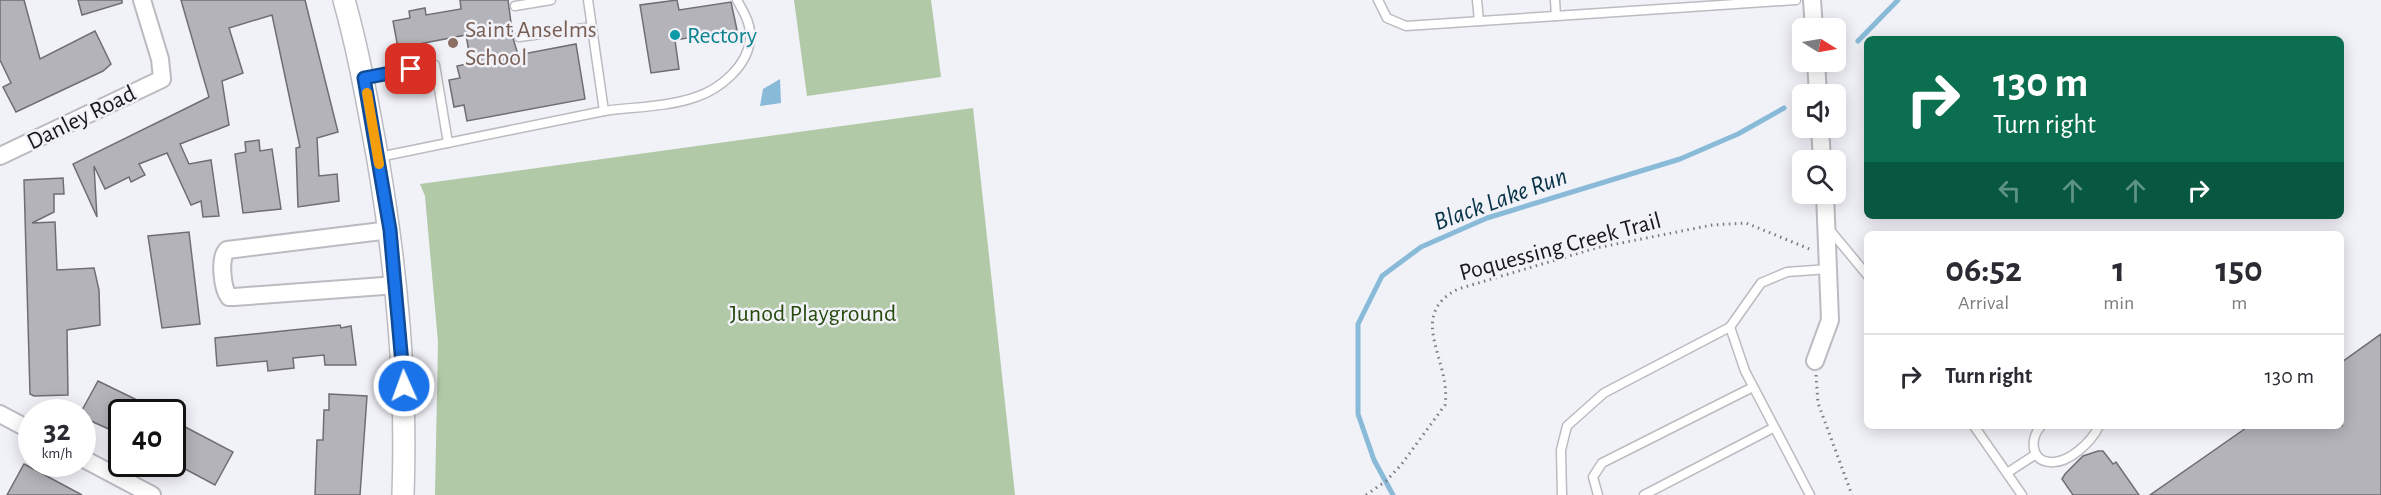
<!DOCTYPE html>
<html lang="en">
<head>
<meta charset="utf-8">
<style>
  body { margin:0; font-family:"Alegreya Sans",sans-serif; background:#f7f7f7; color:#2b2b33; height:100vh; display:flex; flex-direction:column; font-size:22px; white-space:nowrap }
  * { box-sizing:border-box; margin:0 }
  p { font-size:20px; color:#7c7c81 }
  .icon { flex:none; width:33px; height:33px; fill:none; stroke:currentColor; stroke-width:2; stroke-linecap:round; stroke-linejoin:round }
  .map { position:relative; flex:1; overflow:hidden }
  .side { position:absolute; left:1864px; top:231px; width:480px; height:198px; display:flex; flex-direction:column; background:#fff; border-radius:9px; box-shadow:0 3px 15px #0003 }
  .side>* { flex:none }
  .hud { position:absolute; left:1864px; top:36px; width:480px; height:183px; border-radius:9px; box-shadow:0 3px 15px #0003; background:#0b6e4f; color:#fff; overflow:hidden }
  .needle { width:39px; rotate:101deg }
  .buttons { position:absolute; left:1792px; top:18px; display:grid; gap:12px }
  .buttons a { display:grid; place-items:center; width:54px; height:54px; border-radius:9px; background:#fff; box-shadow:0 3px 15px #0003; font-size:30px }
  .speed { position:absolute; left:18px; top:399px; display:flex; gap:12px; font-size:30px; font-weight:700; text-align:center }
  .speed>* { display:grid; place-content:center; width:78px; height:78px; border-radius:50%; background:#fff; box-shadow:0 3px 15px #0003; line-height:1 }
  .speed small { font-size:15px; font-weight:400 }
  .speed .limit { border:3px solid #111; border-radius:9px; background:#fff; color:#111 }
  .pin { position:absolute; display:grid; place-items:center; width:51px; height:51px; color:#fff; margin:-26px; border-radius:12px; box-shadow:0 3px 9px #0006 }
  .me { position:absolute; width:66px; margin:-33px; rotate:358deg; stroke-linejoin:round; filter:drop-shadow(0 0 4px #0008) }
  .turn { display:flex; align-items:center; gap:21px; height:126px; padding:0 30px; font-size:27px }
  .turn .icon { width:78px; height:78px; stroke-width:2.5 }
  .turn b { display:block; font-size:42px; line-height:51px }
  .lanes { display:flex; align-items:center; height:57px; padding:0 30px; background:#0003; justify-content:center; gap:30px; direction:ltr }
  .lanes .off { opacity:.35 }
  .eta { display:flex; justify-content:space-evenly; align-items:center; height:102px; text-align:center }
  .eta b { font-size:36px; font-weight:700; line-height:42px }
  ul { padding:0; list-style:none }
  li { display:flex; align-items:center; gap:18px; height:84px; padding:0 30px; border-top:2px solid #e1e1e2 }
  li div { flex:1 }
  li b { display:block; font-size:22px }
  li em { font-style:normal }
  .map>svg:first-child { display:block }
</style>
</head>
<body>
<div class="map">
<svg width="2381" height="495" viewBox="0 0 2381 495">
  <rect width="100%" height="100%" fill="#f1f1f8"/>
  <!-- green -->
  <g fill="#b1c9a6">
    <polygon points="794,0 931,0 941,77 807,96"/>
    <polygon points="973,108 1015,495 435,495 438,342 425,196 420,184"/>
  </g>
  <!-- water -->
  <polygon fill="#89bbd9" points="780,79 781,103 760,106 763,89"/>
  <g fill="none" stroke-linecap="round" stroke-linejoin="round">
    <!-- stream -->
    <g stroke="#89bbd9" stroke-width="5">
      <polyline points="1858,41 1898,0"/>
      <polyline points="1393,495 1374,460 1358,414 1358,324 1382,276 1421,247 1487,218 1680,159 1738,134 1784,108"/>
    </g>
  </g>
  <!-- building -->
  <g fill="#b4b3b9" stroke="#6f6e74" stroke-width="1.5">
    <polygon points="0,0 24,0 40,59 95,31 111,64 103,71 16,112 3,87 11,83 0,60"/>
    <polygon points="78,0 122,0 122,3 82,15"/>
    <polygon points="181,0 305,0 338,132 317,138 319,176 337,174 339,201 298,207 296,148 300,147 272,15 229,28 243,73 222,81 229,125 180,144 189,164 211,160 219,216 203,217 201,201 191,205 167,153 139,164 145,175 131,182 129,177 105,189 94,166 97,217 73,164 209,97"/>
    <polygon points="460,0 508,0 513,38 518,55 576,44 585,99 467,121 464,105 454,107 449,80 460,78 457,66 471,63 466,35 398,48 393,21 410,18 409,11 425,8 426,15 461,9"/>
    <polygon points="677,0 679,10 731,2 737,30 675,40 679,69 651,73 640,5"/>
    <polygon points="259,140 260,151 272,149 281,209 243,213 235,154 246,152 245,142"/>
    <polygon points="63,178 64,194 54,194 54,212 32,223 55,222 57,270 94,268 99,290 100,325 67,330 68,395 34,396 30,394 24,180"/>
    <polygon points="189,232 200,324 162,328 148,236"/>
    <polygon points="340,325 341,328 351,326 356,365 325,365 324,355 293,358 294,368 268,371 267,361 217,366 215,338"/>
    <polygon points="2381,334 2381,495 2150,495 2249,426 2342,426 2342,362"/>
    <polygon points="98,381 139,401 157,412 122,412 122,435 91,421 81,412"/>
    <polygon points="329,394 367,396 360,495 315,495 317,440 323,440 324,410 329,410"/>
    <polygon points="172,420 233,452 215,485 172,462"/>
    <polygon points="2098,451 2103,451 2113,464 2116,462 2139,495 2073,495 2062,479 2065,474 2083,456"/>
    <polygon points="24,464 41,473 82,495 7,495"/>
  </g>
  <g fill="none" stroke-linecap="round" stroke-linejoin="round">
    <!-- service casing -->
    <g stroke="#bbbbc1" stroke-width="11">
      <g id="service">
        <polyline points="1378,0 1387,18 1406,26 1796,0"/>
        <polyline points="1477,0 1479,21"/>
        <polyline points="1555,0 1556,16"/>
        <polyline points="515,6 551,0"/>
        <polyline points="519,37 592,27"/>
        <polyline points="364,78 435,65 448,143"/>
        <path d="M604 111C633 107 668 107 696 97 720 89 748 66 750 39 752 25 743 11 737 0"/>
        <polyline points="379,157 604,111 588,0"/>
        <polyline points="1829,229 1868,276"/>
        <polyline points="1730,327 1745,371 1810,495"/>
        <polyline points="1974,426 2022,495"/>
        <path d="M2041 426C2030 438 2030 461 2050 462 2069 464 2092 441 2099 426"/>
        <polyline points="2007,473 2036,454"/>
        <polyline points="1562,495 1561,450 1567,426 1604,393 1730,327 1761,283 1787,272 1828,269"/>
        <polyline points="1598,495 1593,477 1602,463 1753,387"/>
        <polyline points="1644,495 1773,428"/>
      </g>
    </g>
    <!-- minor casing -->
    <g stroke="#bbbbc1" stroke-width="20">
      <g id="minor">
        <polyline points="1812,0 1814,28"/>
        <polyline points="1816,62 1818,94"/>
        <polyline points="1820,128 1822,160"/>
        <polyline points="0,156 162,79 160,59 142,0"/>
        <path d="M390 230 227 250C219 257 222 288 229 297H234L397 285"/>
        <polyline points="1815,361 1830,320 1825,194"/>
        <polyline points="0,414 32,431"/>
        <polyline points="82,458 152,495"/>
      </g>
    </g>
    <!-- tertiary casing -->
    <g stroke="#bbbbc1" stroke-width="24">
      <path id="tertiary" d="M344 0C359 53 368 106 378 160 397 273 407 380 403 495"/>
    </g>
    <!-- path -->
    <g stroke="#7a797e" stroke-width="3" stroke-dasharray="1.5 4.5" stroke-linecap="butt">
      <polyline points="1816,375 1818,403 1852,495"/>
      <path d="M1366 495 1386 481 1401 465 1445 405C1452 361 1405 316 1458 289L1596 248 1712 225 1746 223 1812 250"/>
    </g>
    <!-- service -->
    <use href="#service" stroke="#fff" stroke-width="8"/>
    <!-- minor -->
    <use href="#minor" stroke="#fff" stroke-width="16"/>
    <!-- tertiary -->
    <use href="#tertiary" stroke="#fff" stroke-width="21"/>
  </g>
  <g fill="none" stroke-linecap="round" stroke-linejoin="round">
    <!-- route casing -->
    <g stroke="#114b97" stroke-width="15">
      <polyline id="route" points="404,386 390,230 364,78 411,69"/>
    </g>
    <!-- route -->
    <use href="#route" stroke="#1a73e8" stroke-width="10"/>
    <!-- slow -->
    <polyline stroke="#f59e0b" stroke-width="10" points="367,93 379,164"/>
  </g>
  <!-- markers -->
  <circle fill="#0f9aa8" stroke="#f1f1f8" stroke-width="2" cx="675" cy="35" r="6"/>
  <circle fill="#8d6e63" stroke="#f1f1f8" stroke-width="2" cx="453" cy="43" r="6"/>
  <g text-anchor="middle" stroke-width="5" stroke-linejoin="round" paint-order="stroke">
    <!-- education labels -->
    <g font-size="24" fill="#785e54" stroke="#f1f1f8" text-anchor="start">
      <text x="465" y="37">Saint Anselms<tspan x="465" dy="28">School</tspan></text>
    </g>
    <!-- culture labels -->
    <g font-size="24" fill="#0d838f" stroke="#f1f1f8" text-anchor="start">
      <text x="687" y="43">Rectory</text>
    </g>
    <!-- street labels -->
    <g font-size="24" fill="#18171a" stroke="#f1f1f8">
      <text transform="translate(81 117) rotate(-26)" y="8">Danley Road</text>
      <text transform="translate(1560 246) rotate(-15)" y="8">Poquessing Creek Trail</text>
    </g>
    <!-- park labels -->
    <g font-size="24" fill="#264a0c" stroke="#f1f1f8">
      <text x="813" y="321">Junod Playground</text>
    </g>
    <!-- water labels -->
    <g font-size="26" font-style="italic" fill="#073347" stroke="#f1f1f8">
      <text transform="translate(1500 198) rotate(-20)" y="9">Black Lake Run</text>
    </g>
  </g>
</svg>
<div class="buttons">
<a><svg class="needle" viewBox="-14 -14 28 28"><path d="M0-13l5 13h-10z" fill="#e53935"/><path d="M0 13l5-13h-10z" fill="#7c7c81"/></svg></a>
<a><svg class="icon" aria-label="sound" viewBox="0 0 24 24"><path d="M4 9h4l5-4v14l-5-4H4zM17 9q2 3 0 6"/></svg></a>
<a><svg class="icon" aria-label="search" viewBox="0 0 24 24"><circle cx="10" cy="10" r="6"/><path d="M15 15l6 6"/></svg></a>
</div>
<div class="speed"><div>32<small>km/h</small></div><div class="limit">40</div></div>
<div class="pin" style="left:411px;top:69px;background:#d93025"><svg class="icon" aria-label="arrive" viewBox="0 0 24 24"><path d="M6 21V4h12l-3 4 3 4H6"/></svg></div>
<svg class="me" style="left:404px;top:386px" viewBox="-20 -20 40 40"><circle r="17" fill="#1a73e8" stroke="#fff" stroke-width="3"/><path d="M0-11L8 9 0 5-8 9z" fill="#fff"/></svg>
<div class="hud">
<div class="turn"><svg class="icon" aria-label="right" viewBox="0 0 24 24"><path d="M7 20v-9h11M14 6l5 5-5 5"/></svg><div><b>130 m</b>Turn right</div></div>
<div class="lanes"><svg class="icon off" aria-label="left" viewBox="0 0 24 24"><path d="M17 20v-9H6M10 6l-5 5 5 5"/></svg><svg class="icon off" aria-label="ahead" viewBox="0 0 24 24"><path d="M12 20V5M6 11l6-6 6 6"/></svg><svg class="icon off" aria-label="ahead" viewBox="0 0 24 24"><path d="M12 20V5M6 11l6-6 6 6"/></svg><svg class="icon" aria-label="right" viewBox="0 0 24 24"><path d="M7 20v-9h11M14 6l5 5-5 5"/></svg></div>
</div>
<section class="side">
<div class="eta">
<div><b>06:52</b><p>Arrival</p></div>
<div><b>1</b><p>min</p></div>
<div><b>150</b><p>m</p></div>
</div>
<ul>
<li><svg class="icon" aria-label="right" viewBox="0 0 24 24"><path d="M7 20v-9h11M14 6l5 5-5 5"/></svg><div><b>Turn right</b></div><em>130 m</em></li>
</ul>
</section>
</div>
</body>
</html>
